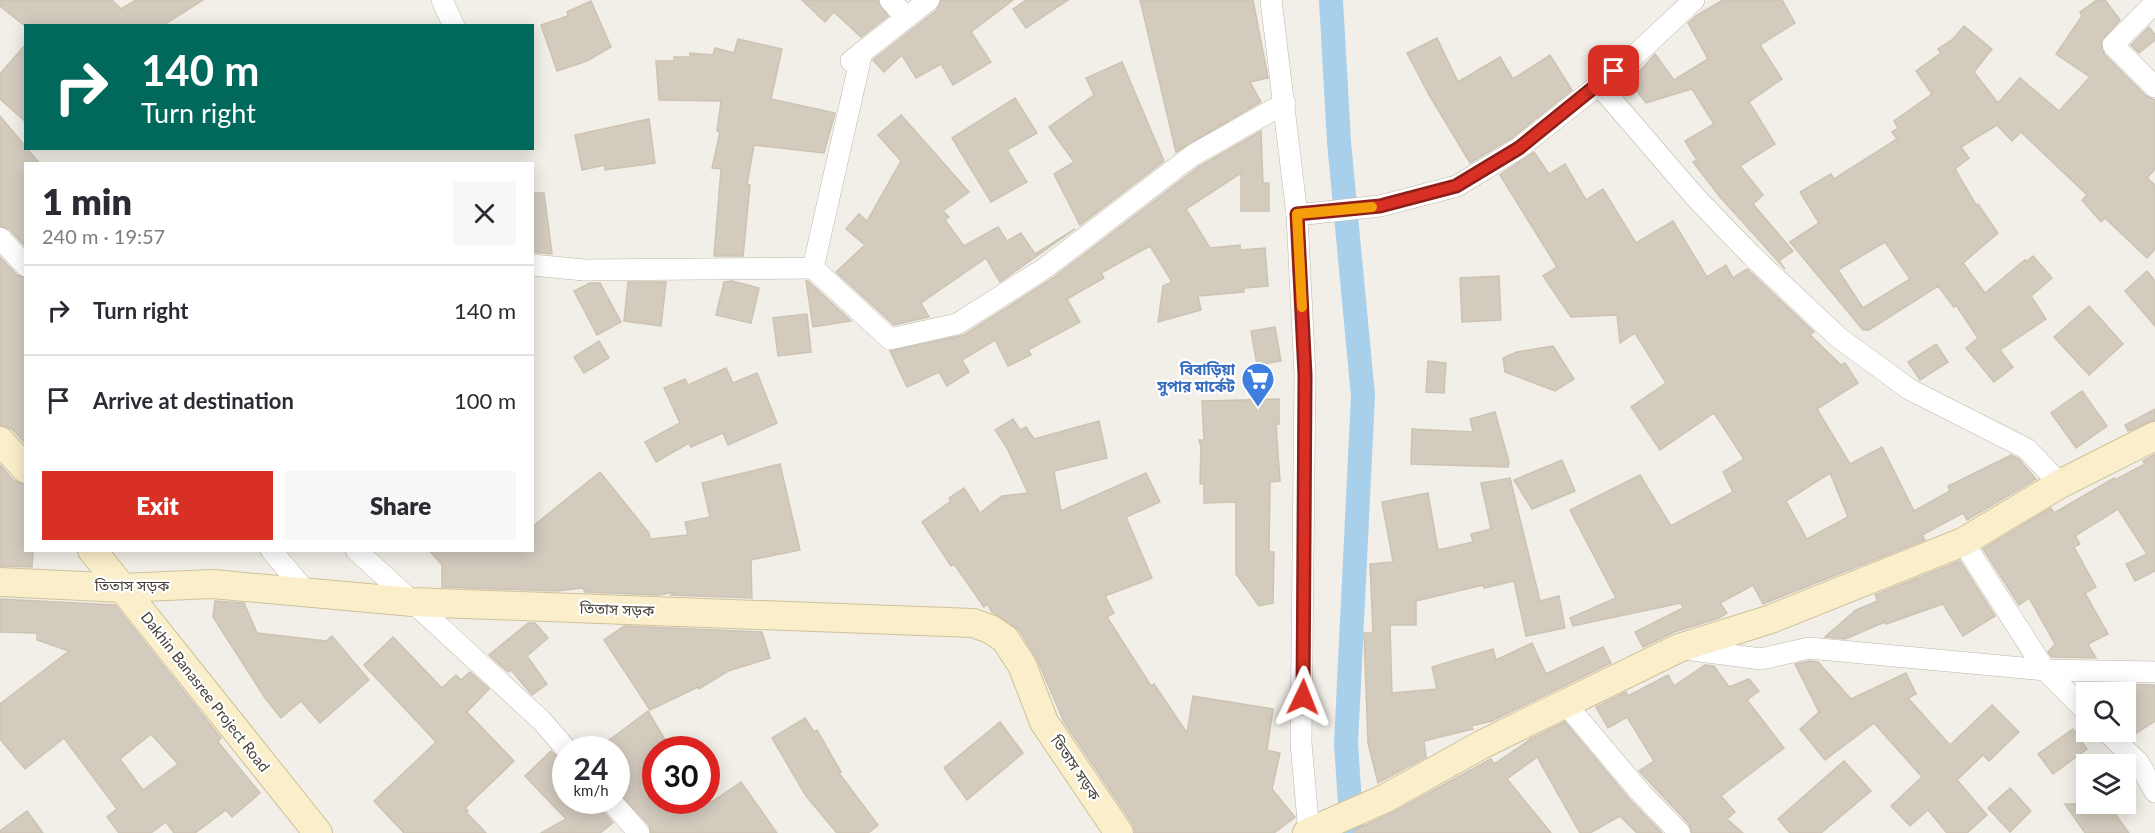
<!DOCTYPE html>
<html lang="en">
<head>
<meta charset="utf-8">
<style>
  body { margin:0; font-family:Lato,"Noto Sans Bengali",sans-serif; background:#f7f7f7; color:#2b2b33; height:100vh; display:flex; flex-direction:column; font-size:22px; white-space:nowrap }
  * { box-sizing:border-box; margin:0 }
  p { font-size:20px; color:#7c7c81 }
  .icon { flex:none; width:33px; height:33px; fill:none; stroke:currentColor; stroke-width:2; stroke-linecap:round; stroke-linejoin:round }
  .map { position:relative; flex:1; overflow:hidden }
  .side { position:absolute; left:24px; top:162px; width:510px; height:390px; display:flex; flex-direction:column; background:#fff; border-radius:0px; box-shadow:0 3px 15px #0003 }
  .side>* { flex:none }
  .guide { position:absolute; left:24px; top:24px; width:510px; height:126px; border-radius:0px; box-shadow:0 3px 15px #0003; background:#00695c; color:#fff; overflow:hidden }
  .buttons { position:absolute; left:2076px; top:682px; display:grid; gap:12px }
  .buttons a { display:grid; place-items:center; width:60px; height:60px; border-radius:0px; background:#fff; box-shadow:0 3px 15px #0003; font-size:30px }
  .speed { position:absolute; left:552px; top:736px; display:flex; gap:12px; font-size:30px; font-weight:700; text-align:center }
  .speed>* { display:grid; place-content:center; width:78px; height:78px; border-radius:50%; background:#fff; box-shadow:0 3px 15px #0003; line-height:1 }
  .speed small { font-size:15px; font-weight:400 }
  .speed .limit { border:9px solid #d22; background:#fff; color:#111 }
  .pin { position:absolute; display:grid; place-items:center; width:51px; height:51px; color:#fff; margin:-26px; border-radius:12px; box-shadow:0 3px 9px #0006 }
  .me { position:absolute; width:66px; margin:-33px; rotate:2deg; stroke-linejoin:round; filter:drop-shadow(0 0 4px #0008) }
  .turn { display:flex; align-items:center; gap:21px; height:126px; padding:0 18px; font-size:27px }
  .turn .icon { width:78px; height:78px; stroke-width:2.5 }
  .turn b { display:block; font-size:42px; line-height:51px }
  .round { display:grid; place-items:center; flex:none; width:63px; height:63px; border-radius:0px; background:#f7f7f7 }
  .head { display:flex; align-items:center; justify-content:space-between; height:102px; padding:0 18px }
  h1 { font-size:36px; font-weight:800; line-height:45px }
  .primary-button { display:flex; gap:12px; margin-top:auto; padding:12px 18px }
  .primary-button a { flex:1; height:69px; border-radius:0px; background:#d93025; color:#fff; font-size:24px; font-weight:800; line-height:69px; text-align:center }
  .primary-button a+a { background:#f7f7f7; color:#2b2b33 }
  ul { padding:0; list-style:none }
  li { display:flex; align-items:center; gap:18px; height:90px; padding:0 18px; border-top:2px solid #e1e1e2 }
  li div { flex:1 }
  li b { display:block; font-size:22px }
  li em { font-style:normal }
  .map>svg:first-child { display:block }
</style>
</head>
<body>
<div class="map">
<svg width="2155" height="833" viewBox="0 0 2155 833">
  <rect width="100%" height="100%" fill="#f2efe8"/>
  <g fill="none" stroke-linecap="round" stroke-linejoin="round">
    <!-- canal -->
    <polyline stroke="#a8d0eb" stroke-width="24" points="1331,0 1339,142 1363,396 1346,744 1352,833"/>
  </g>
  <!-- building -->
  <g fill="#d3cbbe" stroke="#cdc3b2" stroke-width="1.5" fill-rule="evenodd">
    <polygon points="0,0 112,0 121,9 136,0 203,0 162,26 25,26 0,6"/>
    <polygon points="802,0 878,0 888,16 861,37 834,12 825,22"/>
    <polygon points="941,0 1013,0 971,32 991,62 953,85 941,64 916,78 902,55 884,72 873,60 937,10"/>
    <polygon points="1026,0 1068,0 1026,28 1013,9"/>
    <polygon points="1140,0 1253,0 1268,78 1250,82 1261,102 1176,152"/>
    <polygon points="1723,0 1782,0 1795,23 1760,45 1782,79 1749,102 1775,144 1740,166 1763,195 1753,204 1793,251 1779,261 1785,269 1720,197 1693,162 1697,160 1685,141 1714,124 1692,89 1646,103 1630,82 1655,54 1674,80 1708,59 1688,23 1697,15"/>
    <path d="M2097 0H2105L2120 20 2101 41 2104 54 2146 96 2155 100V169L2147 178 2155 185V249L2147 258 2105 218 2101 222 2082 200 2087 195 2021 132 2012 141 1997 125 1961 147 1969 158 1955 169 1976 205 1978 204 1998 233 1963 263 1985 293 2025 260 2026 262 2033 256 2052 278 2031 296 2046 319 2000 350 2013 367 1994 382 1966 348 1978 338 1956 305 1954 307 1938 286 1869 330H1863L1790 242 1819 223 1800 192 1831 174 1834 179 1897 139 1892 132 1898 128 1894 121 1932 94 1916 71 1941 53 1938 49 1953 39 1964 26 1992 49 1974 72 1998 103 2020 78 2059 111 2090 77 2056 54 2082 16 2080 12ZM1885 242 1910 279 1863 308 1838 270Z"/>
    <polygon points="591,1 611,47 587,61 557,71 541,25 568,16 567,12"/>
    <polygon points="2149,27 2155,35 2155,40 2139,53 2131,45"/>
    <polygon points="1437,38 1458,82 1500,57 1513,79 1550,55 1572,90 1512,138 1470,163 1429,95 1407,53"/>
    <polygon points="738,39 782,49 771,99 835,113 824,153 754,145 747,185 750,185 743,256 714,256 721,169 712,168 720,132 717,131 721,101 659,100 656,61 674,61 674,57 690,57 690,53 713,55 715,48 734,53"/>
    <polygon points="26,44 26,122 0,99 0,74"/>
    <polygon points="1122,62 1164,161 1080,225 1054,174 1074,162 1049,127 1094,95 1086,78"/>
    <polygon points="1015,98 1037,133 1007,150 1027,182 991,202 952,138"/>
    <polygon points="901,115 969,192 943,211 949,217 945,220 964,246 998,227 1007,241 1021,233 1035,254 1075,229 1000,282 986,258 921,303 929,317 894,325 836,272 865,245 846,229 859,214 867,221 901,161 878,135"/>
    <polygon points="0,116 40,164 26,164 26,247 9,229 0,226"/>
    <polygon points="649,119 655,163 605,170 605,165 582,170 575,135"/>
    <polygon points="1261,131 1263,183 1269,183 1269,211 1241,211 1241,173 1186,209 1210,248 1240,245 1240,250 1265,248 1268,286 1244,288 1244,292 1198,296 1201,310 1158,322 1163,286 1172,282 1150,246 1101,273 1104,278 1067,299 1080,322 1028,350 1031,355 1008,366 995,340 962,360 969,372 947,386 939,372 907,387 890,351 964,335 1053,278 1200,166"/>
    <path d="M1534 152 1549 174 1565 164 1586 200 1603 189 1636 243 1673 221 1707 277 1726 265 1733 278 1747 269 1814 332 1810 335 1841 365 1845 363 1858 383 1817 409 1850 464 1882 447 1914 511 1950 491 1948 486 2011 455 2019 459 2036 479 1967 520 1963 513 1922 535 1925 540 1765 603 1763 604 1753 585 1720 603 1727 613 1719 618 1674 632 1643 647 1635 632 1683 608 1681 603 1573 626 1570 618 1616 598 1570 510 1640 475 1671 526 1733 492 1723 472 1744 459 1714 413 1660 450 1631 407 1666 383 1635 333 1620 343 1617 315 1571 317 1543 276 1557 267 1500 175ZM1830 473 1848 517 1807 539 1786 501Z"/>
    <polygon points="532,193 544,193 552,254 532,252"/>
    <polygon points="0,257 17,275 26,278 26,444 12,429 0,425"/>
    <polygon points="2147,271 2155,281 2155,326 2125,291"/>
    <polygon points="1499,276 1501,320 1462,322 1460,278"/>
    <polygon points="732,281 759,288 751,323 716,315 724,282"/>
    <polygon points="806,281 808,281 851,321 813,327"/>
    <polygon points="628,282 666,282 661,326 624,321"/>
    <polygon points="590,283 600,283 621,322 597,335 574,291"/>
    <polygon points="2089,306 2123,344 2089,375 2054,337"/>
    <polygon points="807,314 811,352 778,356 773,318"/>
    <polygon points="1275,327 1281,361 1257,365 1251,331"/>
    <polygon points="599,341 609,358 584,373 574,357"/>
    <polygon points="1936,344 1948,362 1920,380 1908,362"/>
    <polygon points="1553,346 1574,379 1555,391 1505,372 1503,358 1517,352"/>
    <polygon points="1428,361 1446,363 1444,393 1426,392"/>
    <polygon points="726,368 733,383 757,373 777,423 728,445 723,433 691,447 689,443 656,462 645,442 680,423 664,388 685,379 688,385"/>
    <polygon points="2082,391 2107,426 2076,448 2051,413"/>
    <polygon points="1279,399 1279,424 1276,424 1280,481 1270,482 1269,552 1274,552 1273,603 1259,606 1236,574 1236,502 1204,503 1204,484 1200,484 1201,447 1199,440 1204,440 1202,401"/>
    <polygon points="2155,409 2155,420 2128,431 2125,425"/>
    <polygon points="1495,412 1509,462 1508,467 1411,464 1412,429 1473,432 1470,419"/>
    <polygon points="1013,419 1020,430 1026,427 1034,439 1099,421 1107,458 1054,471 1061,511 1146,473 1160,502 1126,517 1152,578 1105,596 1114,613 1107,617 1151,686 1154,684 1187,733 1193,696 1273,709 1267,750 1280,753 1272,789 1295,817 1274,833 1135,833 1133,824 1064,722 1037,659 1019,630 992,612 987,604 984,607 954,564 951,566 922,522 951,501 949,498 964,488 980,513 1002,496 1028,493 1007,448 995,430"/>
    <polygon points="2155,454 2155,571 2135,581 2126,564 2147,554 2118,509 2075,536 2080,544 2074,547 2096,587 2085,593 2108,634 2088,644 2096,658 2052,657 2048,652 2055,644 2029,598 2019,605 1983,549 2051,508 2054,513 2114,478 2115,480 2145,464 2143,461"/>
    <polygon points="1562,460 1575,491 1532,509 1514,480"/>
    <polygon points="780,464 800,550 751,560 752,598 671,595 675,592 659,595 585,592 583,588 556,591 442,587 442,565 429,550 532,550 532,527 600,472 649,533 650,539 688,535 685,522 710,517 702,483"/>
    <polygon points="0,465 14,481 26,485 26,550 33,550 32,567 0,566"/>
    <polygon points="1510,478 1540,601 1559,596 1565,628 1526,636 1514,581 1484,588 1483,585 1416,601 1416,625 1390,625 1392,693 1437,689 1432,667 1493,649 1496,660 1532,643 1546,674 1603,647 1611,663 1492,721 1471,726 1473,729 1424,741 1426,757 1378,783 1368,743 1364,633 1373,633 1370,564 1393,562 1382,502 1428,493 1438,550 1473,542 1471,534 1491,529 1481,483"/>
    <polygon points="1960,561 1995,616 1963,636 1943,604 1886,624 1885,622 1845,639 1825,637 1856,610 1878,601 1875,595"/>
    <path d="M0 599 115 605 221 738 218 742 260 793 232 817 226 810 195 833H174L166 822 151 833H119L107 817 117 809 64 738 25 769 0 739V704L69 651 37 640V633L0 632ZM151 734 178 764 143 790 120 759Z"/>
    <polygon points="215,601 244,603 257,633 326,641 332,636 369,680 320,723 301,701 281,718 265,698 213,617"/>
    <polygon points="528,623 535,623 548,638 527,656 547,684 532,695 511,670 508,672 489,655"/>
    <polygon points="624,626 762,632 770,658 728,671 699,689 698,687 650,710 604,640"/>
    <polygon points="393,637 442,688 456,675 461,680 470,672 489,689 467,712 514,761 465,808 468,811 466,812 486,833 404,833 374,801 436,742 364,665"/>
    <polygon points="1810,661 1818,662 1851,699 1906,673 1916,694 1908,698 1950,745 1992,705 2019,732 1989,761 1983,755 1957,780 1987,815 1967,833 1947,833 1928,810 1910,826 1891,806 1922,777 1874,723 1825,760 1800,729 1819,712 1795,664"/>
    <polygon points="1705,665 1714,666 1729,687 1749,679 1759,691 1747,700 1784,748 1721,796 1735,812 1727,819 1743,833 1692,833 1689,824 1639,771 1654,761 1627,717 1608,728 1596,707 1626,692 1628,696 1668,675 1674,686"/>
    <polygon points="2090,684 2155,685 2155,721 2130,737 2126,732 2126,693 2096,693"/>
    <polygon points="648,711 671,750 656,750 656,801 713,801 741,782 777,833 651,833 649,825 616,790 616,750 596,750"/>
    <polygon points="805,718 814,732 817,730 841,772 839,773 878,825 868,833 837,833 806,796 772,738"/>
    <polygon points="1000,722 1023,753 967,800 944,768"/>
    <polygon points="1565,722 1631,801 1662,833 1637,833 1620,816 1590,833 1580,833 1537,757 1507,779 1551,833 1355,833 1355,830 1392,813 1489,760 1491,759 1494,764 1531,739"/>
    <polygon points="2073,729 2087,749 2053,774 2038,754"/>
    <polygon points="551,751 566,765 566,801 599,801 601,809 613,823 600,833 541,833 566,819 525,776"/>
    <polygon points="1844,761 1871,791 1821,833 1790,833 1778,819"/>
    <polygon points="2010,788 2031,811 2010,832 1988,808"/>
    <polygon points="2065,804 2108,804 2129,833 2085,833"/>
    <polygon points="27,811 43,833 0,833 0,831"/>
  </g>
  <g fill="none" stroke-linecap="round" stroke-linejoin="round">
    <!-- street casing -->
    <g stroke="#bdb7ab" stroke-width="22">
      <g id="street">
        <polyline points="442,0 454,26"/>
        <polyline points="890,0 906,17"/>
        <polyline points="1271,0 1297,215 1305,375 1301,743 1309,832"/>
        <polyline points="2155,3 2113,45 2155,87"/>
        <polyline points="851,61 929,0"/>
        <polyline points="1598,84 1697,199 1751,255 1838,337 1909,389 2027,449 2060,484"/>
        <polyline points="1297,215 1380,206 1457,186 1519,148 1631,59 1694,0"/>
        <polyline points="0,238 26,266"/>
        <polyline points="532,265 584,270 813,268 862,52"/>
        <polyline points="813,268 890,339 957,324 1045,268 1193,155 1285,103"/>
        <polyline points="1963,542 2045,670 2086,711"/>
        <polyline points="271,550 307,593"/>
        <polyline points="356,550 542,721 567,750"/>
        <polyline points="1685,649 1761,659 1809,648 2045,670 2155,672"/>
        <polyline points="1565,703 1641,793 1680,833"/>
        <polyline points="2107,732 2139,763 2155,792"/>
        <polyline points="611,801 639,833"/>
      </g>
    </g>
    <!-- secondary casing -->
    <g stroke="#cfc19a" stroke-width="30">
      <g id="secondary">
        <polyline points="0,441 26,469"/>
        <polyline points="92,550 318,833"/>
        <polyline points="0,582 122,588 212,584 413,602 973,623 990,629 1005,639 1022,665 1044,722 1119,833"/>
        <polyline points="1307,833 1384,799 1481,745 1679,648 1771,619 1963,542 2060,484 2155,436"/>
      </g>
    </g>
    <!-- street -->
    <use href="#street" stroke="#fff" stroke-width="21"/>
    <!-- secondary -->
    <use href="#secondary" stroke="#faefca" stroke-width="28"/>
  </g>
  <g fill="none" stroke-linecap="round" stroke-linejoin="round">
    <!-- route casing -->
    <g stroke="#8d1f18" stroke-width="15">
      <polyline id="route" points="1303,697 1305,375 1297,214 1380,206 1456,186 1519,148 1614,71"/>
    </g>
    <!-- route -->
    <use href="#route" stroke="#d93025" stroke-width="10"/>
    <!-- slow -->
    <polyline stroke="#f59e0b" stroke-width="10" points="1302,307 1297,214 1372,207"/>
  </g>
  <!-- icons -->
  <defs>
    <g id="supermarket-pin" transform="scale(1.725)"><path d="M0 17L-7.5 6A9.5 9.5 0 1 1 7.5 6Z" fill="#3f7fe0" stroke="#fff"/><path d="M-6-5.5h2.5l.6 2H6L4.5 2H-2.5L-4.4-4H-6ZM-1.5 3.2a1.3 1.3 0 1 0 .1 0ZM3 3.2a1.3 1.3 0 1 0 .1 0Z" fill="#fff"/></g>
  </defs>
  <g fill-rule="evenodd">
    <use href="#supermarket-pin" x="1258" y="379"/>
  </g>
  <g text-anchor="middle" stroke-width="4.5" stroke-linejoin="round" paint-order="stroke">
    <!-- shop labels -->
    <g font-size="15" font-weight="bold" fill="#366cbe" stroke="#fff" text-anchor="end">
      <text x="1235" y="375">বিবাড়িয়া<tspan x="1235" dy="17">সুপার মার্কেট</tspan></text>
    </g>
    <!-- street labels -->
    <g font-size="15" fill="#454037" stroke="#fff">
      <text x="132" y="591">তিতাস সড়ক</text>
      <text transform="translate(617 610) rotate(2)" y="5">তিতাস সড়ক</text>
      <text transform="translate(205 692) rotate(52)" y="5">Dakhin Banasree Project Road</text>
      <text transform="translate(1075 768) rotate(56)" y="5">তিতাস সড়ক</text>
    </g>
  </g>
</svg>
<div class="buttons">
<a><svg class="icon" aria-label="search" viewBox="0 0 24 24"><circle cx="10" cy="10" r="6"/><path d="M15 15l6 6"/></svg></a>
<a><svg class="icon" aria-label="layers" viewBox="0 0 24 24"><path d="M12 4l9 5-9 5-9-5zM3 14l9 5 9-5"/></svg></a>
</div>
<div class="speed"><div>24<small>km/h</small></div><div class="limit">30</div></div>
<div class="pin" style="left:1614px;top:71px;background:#d93025"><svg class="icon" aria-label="arrive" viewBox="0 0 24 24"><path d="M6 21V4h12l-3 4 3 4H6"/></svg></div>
<svg class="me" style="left:1303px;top:697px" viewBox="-20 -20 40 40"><path d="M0-17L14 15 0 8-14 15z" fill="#d93025" stroke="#fff" stroke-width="4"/></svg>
<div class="guide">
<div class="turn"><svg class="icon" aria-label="right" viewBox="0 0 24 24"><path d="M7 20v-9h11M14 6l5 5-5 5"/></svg><div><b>140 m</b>Turn right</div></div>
</div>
<section class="side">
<div class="head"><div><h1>1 min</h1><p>240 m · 19:57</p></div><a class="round"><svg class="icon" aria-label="close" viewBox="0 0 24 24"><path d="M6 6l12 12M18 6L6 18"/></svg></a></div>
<ul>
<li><svg class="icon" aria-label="right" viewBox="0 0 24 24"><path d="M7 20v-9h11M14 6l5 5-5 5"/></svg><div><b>Turn right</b></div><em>140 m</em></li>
<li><svg class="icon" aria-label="arrive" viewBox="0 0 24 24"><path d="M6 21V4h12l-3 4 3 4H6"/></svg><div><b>Arrive at destination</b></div><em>100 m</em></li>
</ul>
<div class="primary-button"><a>Exit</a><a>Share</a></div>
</section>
</div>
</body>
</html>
